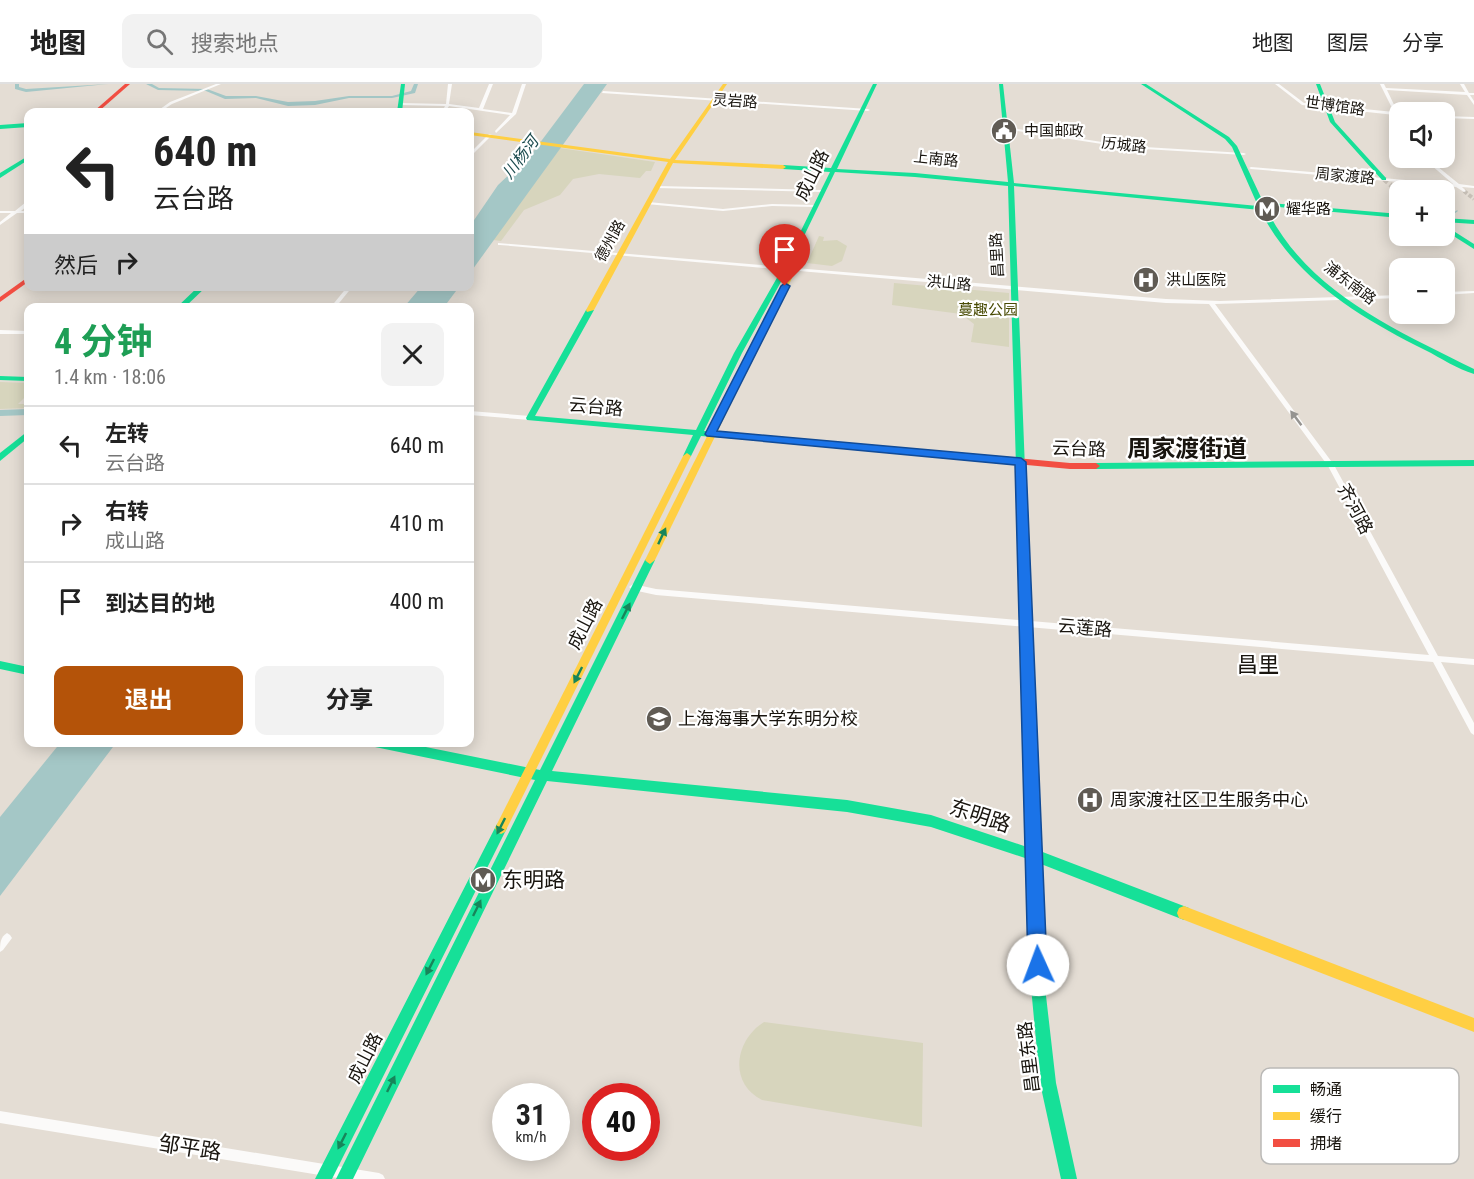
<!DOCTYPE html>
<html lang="zh">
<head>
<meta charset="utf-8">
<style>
  body { margin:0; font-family:"Roboto Condensed","Noto Sans SC",sans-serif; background:#f2f2f2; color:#222; height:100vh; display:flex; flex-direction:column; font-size:22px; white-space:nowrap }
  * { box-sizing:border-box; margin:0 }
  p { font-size:20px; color:#767676 }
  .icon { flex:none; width:33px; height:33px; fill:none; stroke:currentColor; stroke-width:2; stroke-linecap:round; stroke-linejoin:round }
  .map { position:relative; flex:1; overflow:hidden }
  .panel { position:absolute; left:24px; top:219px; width:450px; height:444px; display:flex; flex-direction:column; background:#fff; border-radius:12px; box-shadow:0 3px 15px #0003 }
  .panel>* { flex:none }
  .hud { position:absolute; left:24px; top:24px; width:450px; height:183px; border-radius:12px; box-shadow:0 3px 15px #0003; background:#fff; color:#222; overflow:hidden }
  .buttons { position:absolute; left:1389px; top:18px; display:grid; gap:12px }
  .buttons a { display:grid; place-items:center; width:66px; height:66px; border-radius:12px; background:#fff; box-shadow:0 3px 15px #0003; font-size:30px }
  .speed { position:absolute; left:492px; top:999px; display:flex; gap:12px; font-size:30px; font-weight:700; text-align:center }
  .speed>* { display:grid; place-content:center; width:78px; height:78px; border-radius:50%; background:#fff; box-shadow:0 3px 15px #0003; line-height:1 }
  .speed small { font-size:15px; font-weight:400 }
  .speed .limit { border:9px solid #d22; background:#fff; color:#111 }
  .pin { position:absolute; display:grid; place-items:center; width:51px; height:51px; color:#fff; margin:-62px -26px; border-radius:50% 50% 50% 0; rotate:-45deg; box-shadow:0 0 6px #0007 }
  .pin .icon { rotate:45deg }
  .me { position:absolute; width:66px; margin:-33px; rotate:358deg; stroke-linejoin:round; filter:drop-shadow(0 0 4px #0008) }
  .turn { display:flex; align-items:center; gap:21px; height:126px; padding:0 30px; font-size:27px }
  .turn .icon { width:78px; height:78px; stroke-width:2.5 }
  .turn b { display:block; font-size:42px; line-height:51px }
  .then { display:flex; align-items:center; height:57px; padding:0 30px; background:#0003; gap:12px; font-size:22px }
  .round { display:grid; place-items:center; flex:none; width:63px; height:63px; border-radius:12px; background:#f2f2f2 }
  .summary { display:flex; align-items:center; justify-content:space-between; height:102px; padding:0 30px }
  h1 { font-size:36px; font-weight:700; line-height:45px; color:#1e9e55 }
  .action { display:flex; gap:12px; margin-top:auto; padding:12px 30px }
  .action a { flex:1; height:69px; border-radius:12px; background:#b45309; color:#fff; font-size:24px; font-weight:700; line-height:69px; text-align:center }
  .action a+a { background:#f2f2f2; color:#222 }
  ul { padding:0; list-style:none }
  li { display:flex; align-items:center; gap:18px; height:78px; padding:0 30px; border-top:2px solid #e0e0e0 }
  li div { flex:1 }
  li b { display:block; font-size:22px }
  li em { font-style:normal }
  header { display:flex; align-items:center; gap:36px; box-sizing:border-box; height:84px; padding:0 30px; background:#fff; border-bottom:2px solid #e0e0e0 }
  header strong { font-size:28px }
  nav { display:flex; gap:33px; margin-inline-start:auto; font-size:21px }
  .search { width:420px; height:54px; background:#f2f2f2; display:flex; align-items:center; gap:15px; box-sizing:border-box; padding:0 21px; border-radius:12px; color:#767676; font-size:22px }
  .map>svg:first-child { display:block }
</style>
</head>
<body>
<header>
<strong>地图</strong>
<div class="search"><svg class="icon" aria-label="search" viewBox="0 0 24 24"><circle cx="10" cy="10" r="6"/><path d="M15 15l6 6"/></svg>搜索地点</div>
<nav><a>地图</a><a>图层</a><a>分享</a></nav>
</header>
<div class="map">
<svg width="1474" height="1095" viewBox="0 0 1474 1095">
  <rect width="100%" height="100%" fill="#e4ddd4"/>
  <!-- green -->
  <g fill="#d7d5bd">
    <polygon points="560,64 655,78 651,87 646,87 640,94 599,90 573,95 560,111 524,126 501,157 493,156"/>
    <polygon points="819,152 824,153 823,157 837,156 847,162 842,177 832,182 807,179"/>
    <polygon points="894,199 1009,209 1009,263 971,258 974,240 961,230 892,221"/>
    <polygon points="0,298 28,299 28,310 18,320 28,320 28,324 0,325"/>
    <path d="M764 938 923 959 922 1043 762 1016C728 999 735 956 764 938Z"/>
  </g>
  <!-- water -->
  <g fill="#a4c7c6">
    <polygon points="584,0 607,0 470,189 470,142 498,101 533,68"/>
    <polygon points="421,203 421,202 459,203 444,223 404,223"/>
    <polygon points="61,658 116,659 0,812 0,733"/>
  </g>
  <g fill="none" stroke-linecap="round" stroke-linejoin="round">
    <!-- stream -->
    <g stroke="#a4c7c6" stroke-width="1.5">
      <polyline points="1444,103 1446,106"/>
      <polyline points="1451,131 1457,127"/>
    </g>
    <!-- river -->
    <g fill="#a4c7c6" fill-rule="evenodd">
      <polygon points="15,0 19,0 19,3 26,5 108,0 26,8 15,5"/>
      <polygon points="146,0 152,0 159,4 207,5 226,12 256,12 288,18 315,17 349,12 392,12 411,7 414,0 418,0 415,9 392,14 349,14 315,21 288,22 256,14 225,15 206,7 158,6"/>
      <polygon points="28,325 28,331 0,332 0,326"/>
    </g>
    <!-- street-tunnel -->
    <polyline stroke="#c6bfb6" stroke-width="4" stroke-dasharray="4 2" stroke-linecap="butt" points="1464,107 1474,115"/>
    <!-- secondary-tunnel -->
    <polyline stroke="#c6bfb6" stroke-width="5" stroke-dasharray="5 3" stroke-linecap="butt" points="1384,95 1400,109"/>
    <!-- street -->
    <g fill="#fbfaf9" fill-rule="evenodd">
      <polygon points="216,0 221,0 172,20 160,28 156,28 170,18"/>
      <polygon points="448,0 452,0 449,20 479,24 489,0 493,0 483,25 512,29 522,0 526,0 516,30 496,49 495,47 510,31 449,22 445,28 442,28 445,22 401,21 399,20 401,19 446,20"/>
      <polygon points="1275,0 1279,0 1304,19 1394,28 1380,0 1384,0 1386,4 1465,8 1460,0 1464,0 1469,9 1474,9 1474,11 1470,11 1474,17 1474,21 1467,11 1387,6 1398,29 1400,29 1400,38 1395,31 1302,21"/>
      <polygon points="603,7 868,25 870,26 868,27 602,9"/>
      <polygon points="1444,32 1474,33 1474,35 1444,34"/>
      <polygon points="1005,43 1128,62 1244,69 1246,70 1244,71 1128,64 1004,45"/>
      <polygon points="489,50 492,51 471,72 470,72 470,69"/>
      <polygon points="1423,74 1427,74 1459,100 1474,102 1474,104 1462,103 1466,107 1464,108 1456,103 1251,85 1249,84 1251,83 1453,100"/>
      <polygon points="657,102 822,106 824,107 822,108 656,104 655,103"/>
      <polygon points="26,118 28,118 28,121 21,127 28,127 28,129 17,129 0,141 0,138 11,129 0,129 0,127 15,127"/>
      <polygon points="648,118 723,125 772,120 815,121 817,122 815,123 772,122 723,127 646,120 646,119"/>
      <polygon points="498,159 1166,215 1220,217 1400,211 1400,214 1215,220 1334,381 1438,572 1474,575 1474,581 1441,578 1474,639 1474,651 1471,649 1433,578 656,511 633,506 629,503 633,500 656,505 1429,571 1328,382 1209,220 1166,219 500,161 498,161"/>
      <polygon points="348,202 353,202 335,224 330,224"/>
      <polygon points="1474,207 1474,209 1444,211 1444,208"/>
      <polygon points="0,246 28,247 28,250 0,250"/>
      <polygon points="470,327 530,332 533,334 530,336 470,331"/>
      <path d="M7 849 10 851 12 854 3 866 0 868C0 860 0 853 7 849Z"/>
      <polygon points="0,1027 379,1089 383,1091 385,1095 344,1095 0,1039"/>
    </g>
    <!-- fast -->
    <g fill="#16e098" fill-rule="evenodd">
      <polygon points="401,0 405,0 402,28 397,28"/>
      <path d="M873 0H877L837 85 915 89 1008 98 999 0H1003L1014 99 1258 122 1232 63 1225 55 1141 0H1146L1229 53 1237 62 1265 122 1275 125 1272 127 1267 126C1308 208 1396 246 1474 285V290C1457 285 1441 274 1425 266 1359 233 1294 194 1260 126L1014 102 1029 488 1027 491H1021L1019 488 1008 102 915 93 835 88 788 185 742 269 704 347 860 360 863 361V365L701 352 691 372 687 375 683 372 693 351 527 336 526 334 586 226 590 224 594 226 535 332 696 346 734 269 782 185 830 88 783 85 780 83 783 81 831 84Z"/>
      <polygon points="1316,0 1320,0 1335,38 1386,94 1386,96 1382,96 1330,38"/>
      <polygon points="177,26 270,26 273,28 175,28"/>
      <polygon points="28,39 28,43 0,45 0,41"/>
      <polygon points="28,72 28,76 0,94 0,89"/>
      <polygon points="1270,119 1400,130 1400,134 1268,122 1268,120"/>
      <polygon points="1444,134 1474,136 1474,140 1444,138"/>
      <polygon points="1444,141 1474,160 1474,165 1444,146"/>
      <polygon points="199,202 207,202 184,224 176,224"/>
      <polygon points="0,292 28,293 28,297 0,296"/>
      <polygon points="28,347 28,354 0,377 0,369"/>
      <polygon points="1474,376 1474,382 1096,385 1092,382 1096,379"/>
      <polygon points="650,472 655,476 552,687 847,716 931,731 1027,763 1026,714 1028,710 1032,708 1036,710 1038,714 1040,767 1189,824 1191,829 1189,834 1184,836 1041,780 1045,903 1056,999 1077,1095 1061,1095 1040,999 1031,903 1028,775 931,743 847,728 547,697 353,1095 336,1095 535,696 375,663 371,662 369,658 401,658 540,686 645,476"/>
      <polygon points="0,577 28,583 28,591 0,585"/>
      <polygon points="501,738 505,740 507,744 505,748 332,1095 315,1095 497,740"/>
    </g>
    <!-- slow -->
    <g fill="#ffcf43" fill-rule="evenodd">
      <polygon points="723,0 727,0 675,76 783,81 786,83 783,85 673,79 594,226 587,228 586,226 668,78 470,51 470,48 670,75"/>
      <polygon points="787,193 792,194 655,476 650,480 647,478 645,476"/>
      <polygon points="687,369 691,372 505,748 501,750 497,748 495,744 497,740 683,372"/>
      <polygon points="1024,484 1029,488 1038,714 1036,718 1032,720 1028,718 1026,714 1019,488"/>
      <polygon points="1184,822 1474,934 1474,948 1179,834 1177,829 1179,824"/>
    </g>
    <!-- jam -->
    <g fill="#f24e42" fill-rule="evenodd">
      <polygon points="125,0 130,0 98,28 93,28"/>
      <polygon points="28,193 28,198 0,218 0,213"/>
      <polygon points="860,360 1070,379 1096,379 1100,382 1096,385 1070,385 857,365 857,361"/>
    </g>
  </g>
  <!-- one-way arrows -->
  <defs><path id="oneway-solid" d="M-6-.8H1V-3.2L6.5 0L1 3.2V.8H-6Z" transform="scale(1.5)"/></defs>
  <use fill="#959390" href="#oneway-solid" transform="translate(1296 334) rotate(-127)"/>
  <g fill="#17855a">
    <use href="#oneway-solid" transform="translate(662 452) rotate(-65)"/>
    <use href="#oneway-solid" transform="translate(626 527) rotate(-63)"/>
    <use href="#oneway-solid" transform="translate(578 591) rotate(117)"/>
    <use href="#oneway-solid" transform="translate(501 742) rotate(117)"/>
    <use href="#oneway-solid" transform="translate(477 824) rotate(-64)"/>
    <use href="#oneway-solid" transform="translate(430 883) rotate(117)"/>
    <use href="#oneway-solid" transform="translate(391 1000) rotate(-64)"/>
    <use href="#oneway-solid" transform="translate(342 1057) rotate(117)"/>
  </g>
  <!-- route -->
  <polygon fill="#1a73e8" stroke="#114b97" stroke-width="1.5" points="785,199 790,202 717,347 1021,374 1026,378 1047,881 1044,887 1038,890 1031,887 1028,881 1015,381 707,352 705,350 781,202"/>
  <!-- icons -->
  <defs>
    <g id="civic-disc" transform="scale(1.35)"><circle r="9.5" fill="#605b54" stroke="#fff"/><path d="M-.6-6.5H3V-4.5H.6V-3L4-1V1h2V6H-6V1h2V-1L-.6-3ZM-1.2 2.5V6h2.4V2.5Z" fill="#fff"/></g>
    <g id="metro-disc" transform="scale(1.35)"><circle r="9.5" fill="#605b54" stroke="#fff"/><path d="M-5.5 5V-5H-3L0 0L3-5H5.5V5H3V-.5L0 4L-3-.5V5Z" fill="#fff"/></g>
    <g id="hospital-disc" transform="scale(1.35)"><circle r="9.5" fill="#605b54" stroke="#fff"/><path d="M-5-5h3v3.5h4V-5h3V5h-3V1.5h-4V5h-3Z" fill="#fff"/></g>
    <g id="university-disc" transform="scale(1.35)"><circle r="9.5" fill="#605b54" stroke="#fff"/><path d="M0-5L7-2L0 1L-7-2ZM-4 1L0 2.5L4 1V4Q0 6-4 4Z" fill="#fff"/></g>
  </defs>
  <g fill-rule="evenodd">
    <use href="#civic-disc" x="1004" y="47"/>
    <use href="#metro-disc" x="1267" y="125"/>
    <use href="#hospital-disc" x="1146" y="196"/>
    <use href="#university-disc" x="659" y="635"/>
    <use href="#hospital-disc" x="1090" y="716"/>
    <use href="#metro-disc" x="483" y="796"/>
  </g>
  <g text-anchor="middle" stroke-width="4.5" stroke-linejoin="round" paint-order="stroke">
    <!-- far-street labels -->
    <g font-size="15" fill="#19150f" stroke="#fff">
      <text transform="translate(735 17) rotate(4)" y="5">灵岩路</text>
      <text transform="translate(1335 22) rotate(8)" y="5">世博馆路</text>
      <text transform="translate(1124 61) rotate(6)" y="5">历城路</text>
      <text transform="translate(936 75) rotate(6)" y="5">上南路</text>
      <text transform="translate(1345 92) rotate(5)" y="5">周家渡路</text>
      <text transform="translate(610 157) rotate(-61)" y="5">德州路</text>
      <text transform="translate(997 171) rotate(-93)" y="5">昌里路</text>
      <text transform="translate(949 199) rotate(5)" y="5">洪山路</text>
      <text transform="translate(1350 199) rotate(37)" y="5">浦东南路</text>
    </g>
    <!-- far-poi labels -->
    <g font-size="15" fill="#19150f" stroke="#fff" text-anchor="start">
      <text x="1024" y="52">中国邮政</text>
      <text x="1286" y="130">耀华路</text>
      <text x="1166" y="201">洪山医院</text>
    </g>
    <!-- far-park labels -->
    <g font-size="15" fill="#494b03" stroke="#fff">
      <text x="988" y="231">蔓趣公园</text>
    </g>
    <!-- far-water labels -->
    <g font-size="16" font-style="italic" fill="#1b4b4e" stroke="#fff">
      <text transform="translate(520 73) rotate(-53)" y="6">川杨河</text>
    </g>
    <!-- street labels -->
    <g font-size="18" fill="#19150f" stroke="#fff">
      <text transform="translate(812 91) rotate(-64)" y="6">成山路</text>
      <text transform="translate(596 323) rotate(5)" y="6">云台路</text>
      <text transform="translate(1079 365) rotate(2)" y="6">云台路</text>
      <text transform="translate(1355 425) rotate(62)" y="6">齐河路</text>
      <text transform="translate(585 540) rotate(-63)" y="6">成山路</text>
      <text transform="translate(1085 544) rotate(5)" y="6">云莲路</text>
      <text transform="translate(1029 973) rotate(-97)" y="6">昌里东路</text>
      <text transform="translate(365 974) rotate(-63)" y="6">成山路</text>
    </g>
    <!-- poi labels -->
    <g font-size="18" fill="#19150f" stroke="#fff" text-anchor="start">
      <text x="678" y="641">上海海事大学东明分校</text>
      <text x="1110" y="722">周家渡社区卫生服务中心</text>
    </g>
    <!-- quarter labels -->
    <g font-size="21" fill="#19150f" stroke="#fff">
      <text x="1258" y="588">昌里</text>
    </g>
    <!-- near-street labels -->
    <g font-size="21" fill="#19150f" stroke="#fff">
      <text transform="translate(980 732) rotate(18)" y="7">东明路</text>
      <text transform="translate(190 1064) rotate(9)" y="7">邹平路</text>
    </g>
    <!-- near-poi labels -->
    <g font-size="21" fill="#19150f" stroke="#fff" text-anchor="start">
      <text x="502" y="803">东明路</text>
    </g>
    <!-- district labels -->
    <g font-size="24" font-weight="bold" fill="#19150f" stroke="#fff">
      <text x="1187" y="373">周家渡街道</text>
    </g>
  </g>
  <!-- legend -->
  <rect x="1261" y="984" width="198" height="96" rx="9" fill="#fff" stroke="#bab9b7" stroke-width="1.5"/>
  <rect x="1273" y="1001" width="27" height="8" fill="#16e098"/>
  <rect x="1273" y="1028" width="27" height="8" fill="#ffcf43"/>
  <rect x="1273" y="1055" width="27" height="8" fill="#f24e42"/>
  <g font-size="16" fill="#19150f">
    <text x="1310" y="1011">畅通</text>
    <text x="1310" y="1038">缓行</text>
    <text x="1310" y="1065">拥堵</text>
  </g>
</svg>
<div class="buttons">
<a><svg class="icon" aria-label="sound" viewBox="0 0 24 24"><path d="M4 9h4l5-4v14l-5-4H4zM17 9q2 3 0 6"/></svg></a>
<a>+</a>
<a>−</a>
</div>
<div class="speed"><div>31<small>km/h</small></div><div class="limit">40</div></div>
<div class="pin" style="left:785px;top:202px;background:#d93025"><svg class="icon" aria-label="arrive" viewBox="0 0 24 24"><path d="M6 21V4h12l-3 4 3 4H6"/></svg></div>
<svg class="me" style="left:1038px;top:881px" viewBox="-20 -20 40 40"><circle r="19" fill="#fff"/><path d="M0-13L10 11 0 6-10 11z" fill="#1a73e8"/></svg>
<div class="hud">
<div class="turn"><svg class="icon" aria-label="left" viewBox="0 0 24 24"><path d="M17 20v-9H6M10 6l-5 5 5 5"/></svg><div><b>640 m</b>云台路</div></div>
<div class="then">然后<svg class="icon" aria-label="right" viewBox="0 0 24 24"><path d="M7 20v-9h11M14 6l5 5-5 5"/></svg></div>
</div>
<section class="panel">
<div class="summary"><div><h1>4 分钟</h1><p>1.4 km · 18:06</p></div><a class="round"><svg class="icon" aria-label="close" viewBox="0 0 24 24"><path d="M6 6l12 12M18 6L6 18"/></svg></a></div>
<ul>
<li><svg class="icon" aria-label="left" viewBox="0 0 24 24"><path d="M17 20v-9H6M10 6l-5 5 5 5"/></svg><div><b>左转</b><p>云台路</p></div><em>640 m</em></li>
<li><svg class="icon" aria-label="right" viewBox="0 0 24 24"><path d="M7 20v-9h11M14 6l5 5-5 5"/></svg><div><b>右转</b><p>成山路</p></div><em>410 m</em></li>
<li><svg class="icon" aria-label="arrive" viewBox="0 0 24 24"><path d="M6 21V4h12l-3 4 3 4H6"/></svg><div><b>到达目的地</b></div><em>400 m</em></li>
</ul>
<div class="action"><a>退出</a><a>分享</a></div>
</section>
</div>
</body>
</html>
